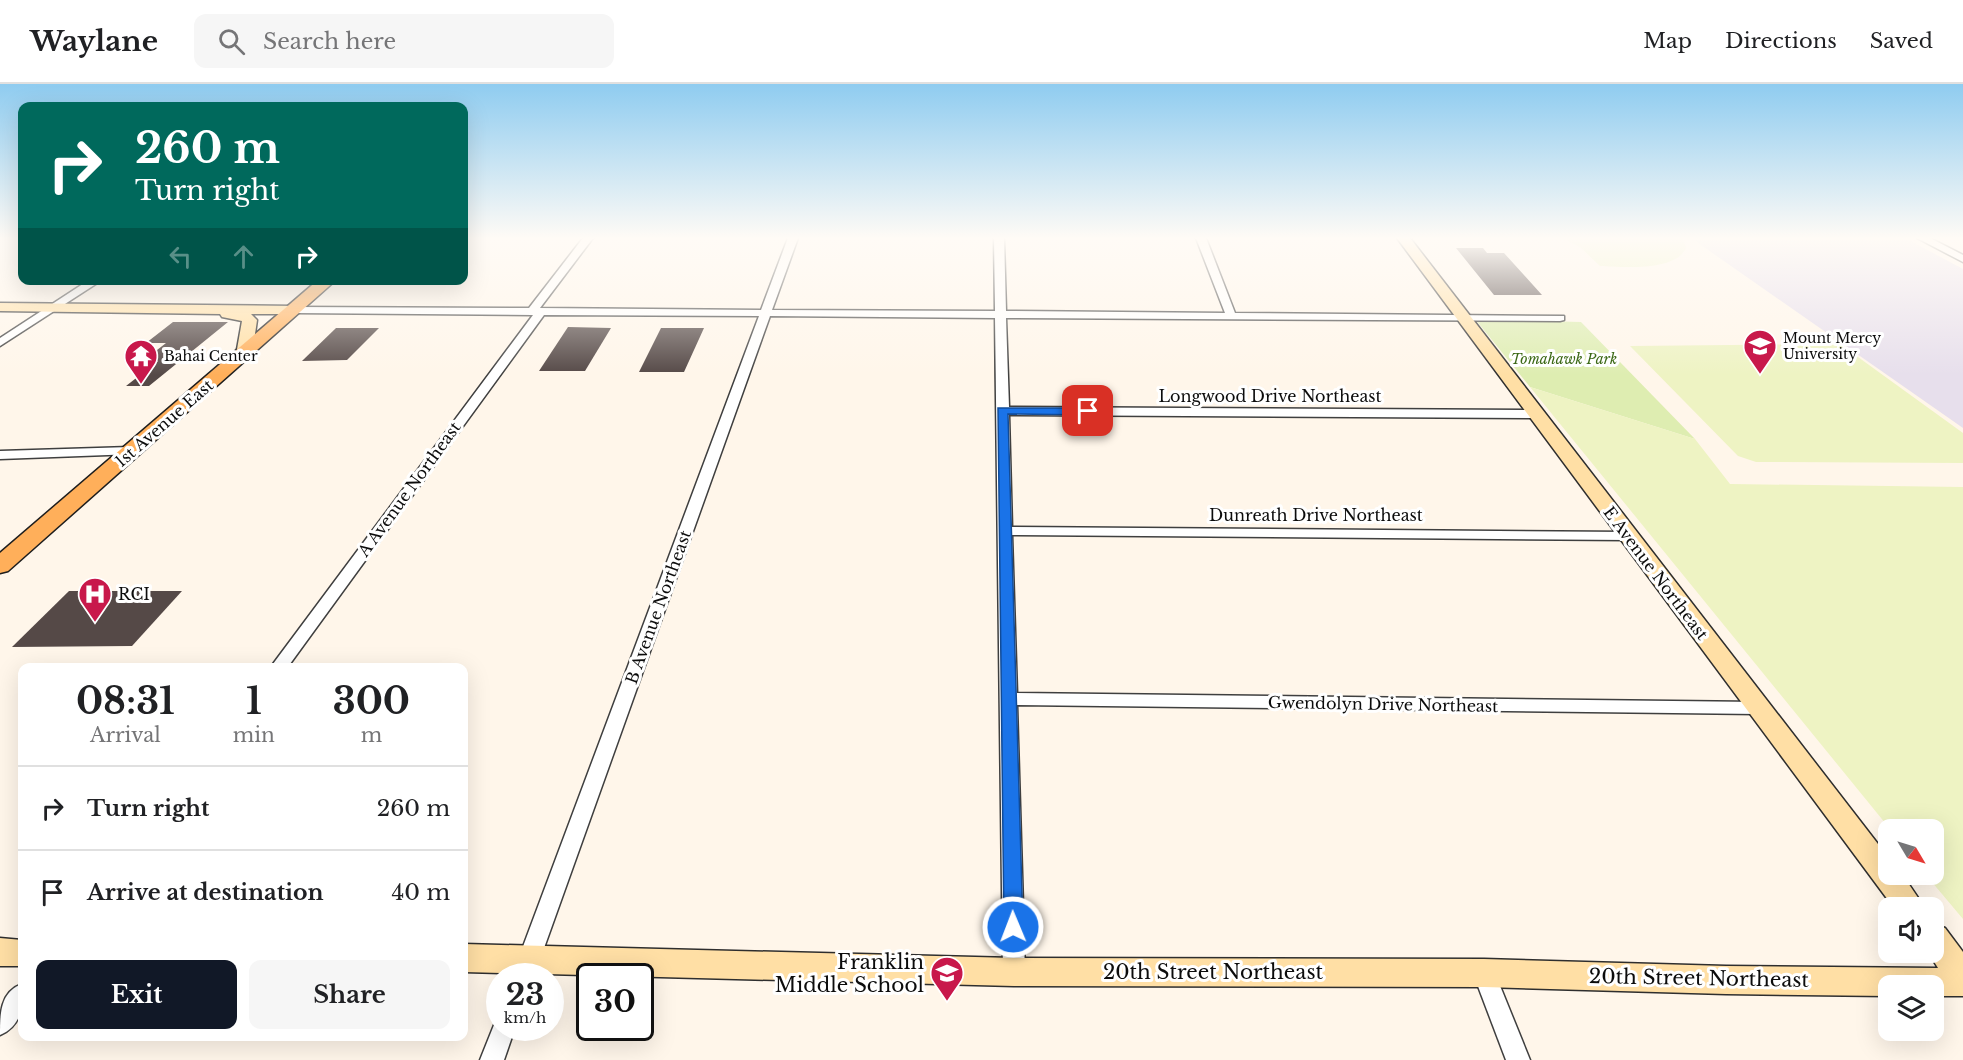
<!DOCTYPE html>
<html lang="en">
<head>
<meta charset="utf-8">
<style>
  body { margin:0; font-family:"Libre Baskerville",serif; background:#f6f6f6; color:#202124; height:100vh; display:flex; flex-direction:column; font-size:22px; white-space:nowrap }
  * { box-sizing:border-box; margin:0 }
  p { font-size:20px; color:#757577 }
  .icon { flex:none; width:33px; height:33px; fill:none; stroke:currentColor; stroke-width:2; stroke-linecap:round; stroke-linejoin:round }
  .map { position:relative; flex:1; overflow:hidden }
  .panel { position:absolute; left:18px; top:579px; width:450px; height:378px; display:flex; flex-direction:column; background:#fff; border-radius:12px; box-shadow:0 6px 24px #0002 }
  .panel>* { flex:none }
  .banner { position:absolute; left:18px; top:18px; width:450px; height:183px; border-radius:12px; box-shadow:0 6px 24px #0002; background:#00695c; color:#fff; overflow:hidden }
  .needle { width:39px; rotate:128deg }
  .fabs { position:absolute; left:1878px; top:735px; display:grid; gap:12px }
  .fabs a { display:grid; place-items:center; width:66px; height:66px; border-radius:12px; background:#fff; box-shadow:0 6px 24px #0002; font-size:30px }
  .speed { position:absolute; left:486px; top:879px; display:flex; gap:12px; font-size:30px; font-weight:700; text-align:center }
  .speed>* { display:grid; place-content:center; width:78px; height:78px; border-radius:50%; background:#fff; box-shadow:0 6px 24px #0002; line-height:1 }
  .speed small { font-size:15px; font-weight:400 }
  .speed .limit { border:3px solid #111; border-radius:9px; background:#fff; color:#111 }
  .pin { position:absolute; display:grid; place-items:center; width:51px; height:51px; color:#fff; margin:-26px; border-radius:12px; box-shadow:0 3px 9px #0006 }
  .me { position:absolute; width:66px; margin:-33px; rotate:359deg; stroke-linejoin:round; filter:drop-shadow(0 0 4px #0008) }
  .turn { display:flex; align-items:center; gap:21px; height:126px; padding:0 18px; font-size:27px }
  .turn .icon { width:78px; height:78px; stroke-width:2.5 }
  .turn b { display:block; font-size:42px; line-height:51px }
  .lanes { display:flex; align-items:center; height:57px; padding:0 18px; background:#0003; justify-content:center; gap:30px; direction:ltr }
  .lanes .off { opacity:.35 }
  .eta { display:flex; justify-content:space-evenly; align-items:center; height:102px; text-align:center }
  .eta b { font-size:36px; font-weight:800; line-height:42px }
  .primary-button { display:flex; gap:12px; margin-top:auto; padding:12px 18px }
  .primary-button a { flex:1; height:69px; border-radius:12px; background:#111827; color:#fff; font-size:24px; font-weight:800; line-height:69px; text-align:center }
  .primary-button a+a { background:#f6f6f6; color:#202124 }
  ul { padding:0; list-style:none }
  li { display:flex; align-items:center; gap:18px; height:84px; padding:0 18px; border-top:2px solid #e0e0e0 }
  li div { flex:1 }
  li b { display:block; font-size:22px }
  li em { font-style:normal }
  header { display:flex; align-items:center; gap:36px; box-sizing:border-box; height:84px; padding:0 30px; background:#fff; border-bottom:2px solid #e0e0e0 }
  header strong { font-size:28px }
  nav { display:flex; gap:33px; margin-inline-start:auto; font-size:21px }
  .search { width:420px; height:54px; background:#f6f6f6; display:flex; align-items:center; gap:15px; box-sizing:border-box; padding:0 21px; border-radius:12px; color:#757577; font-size:22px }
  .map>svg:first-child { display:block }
</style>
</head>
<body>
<header>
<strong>Waylane</strong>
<div class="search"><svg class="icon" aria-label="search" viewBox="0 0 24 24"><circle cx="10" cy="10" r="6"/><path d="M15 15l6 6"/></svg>Search here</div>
<nav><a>Map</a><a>Directions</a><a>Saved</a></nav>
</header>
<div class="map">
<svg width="1963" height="976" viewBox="0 0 1963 976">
  <rect width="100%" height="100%" fill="#fff6ea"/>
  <!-- industrial -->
  <polygon fill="#e7dfec" points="1691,154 1905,154 1963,185 1963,344"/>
  <!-- green -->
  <polygon fill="#deedb1" points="1475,235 1581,238 1695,355 1530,303"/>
  <!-- pitch -->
  <g fill="#eef3c3">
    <path d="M1562 154H1683L1686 164C1675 188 1622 183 1600 182L1580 163Z"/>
    <polygon points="1840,260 1963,349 1963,379 1756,378 1738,372 1630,262"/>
    <polygon points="1530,303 1695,355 1730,400 1963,403 1963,835 1926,791 1934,790 1934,746 1890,745"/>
  </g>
  <!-- building -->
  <g fill="#554947">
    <polygon points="1456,164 1483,164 1487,169 1504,169 1542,211 1494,211"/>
    <polygon points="173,238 228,238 149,302 126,302 158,277 143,277 166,259 146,259"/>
    <polygon points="568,243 611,244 585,287 539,287"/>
    <polygon points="336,244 379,244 347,276 302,277"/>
    <polygon points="661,244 704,244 684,288 639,288"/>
    <polygon points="69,507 182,507 132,562 12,563"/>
  </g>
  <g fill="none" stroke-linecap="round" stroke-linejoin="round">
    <!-- street casing -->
    <g stroke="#3f3f3f" stroke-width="3">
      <g id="street">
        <polygon points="583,154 593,154 540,224 761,226 788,154 798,154 772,226 995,227 994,154 1004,154 1006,227 1225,229 1196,154 1206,154 1235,229 1564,232 1564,236 1560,237 1006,234 1009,323 1538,326 1544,330 1538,334 1009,331 1012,443 1628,448 1635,452 1628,456 1012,451 1017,609 1758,618 1764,620 1767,624 1764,628 1758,630 1017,621 1025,888 1022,895 1014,898 1006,895 1003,888 995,234 770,232 534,892 512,892 759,232 544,231 287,584 270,584 533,231 295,229 290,226 295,223 529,224"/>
        <polygon points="1917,154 1930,154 1963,171 1963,178"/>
        <polygon points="89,196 102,196 0,262 0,254"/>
        <polygon points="130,363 135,364 136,367 135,370 0,375 0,367"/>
        <polygon points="1484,879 1492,882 1530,976 1506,976 1473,889 1476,882"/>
        <path d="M22 900C24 920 22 942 0 951 0 930 0 908 22 900Z"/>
        <polygon points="500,935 500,944 515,944 504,976 480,976 496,936"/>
      </g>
    </g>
    <!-- secondary casing -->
    <g stroke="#2e2e2e" stroke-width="3">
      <g id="secondary">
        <polygon points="1397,154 1410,154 1888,773 1888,790 1902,790 1925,824 1894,824"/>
        <polygon points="0,219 295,222 302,226 295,230 251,230 257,236 252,271 244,276 236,271 242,237 222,233 220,230 0,227"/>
        <polygon points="1934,840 1945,844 1963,868 1963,912 1934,912 1934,902 1888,902 1888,912 1726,910 1484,903 1014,902 464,888 464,860 1014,874 1484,875 1726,882 1938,884 1928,868 1934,868"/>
        <polygon points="0,854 22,856 22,882 0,882"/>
      </g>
    </g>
    <!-- primary casing -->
    <g stroke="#1d1d1d" stroke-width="3">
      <polygon id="primary" points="318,196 336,196 8,487 0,489 0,469"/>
    </g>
    <!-- street -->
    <use href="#street" fill="#fff" fill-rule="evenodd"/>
    <!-- secondary -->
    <use href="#secondary" fill="#ffdfa5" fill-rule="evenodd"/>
    <!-- primary -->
    <use href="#primary" fill="#ffaf5a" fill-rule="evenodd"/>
  </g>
  <!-- sky -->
  <linearGradient id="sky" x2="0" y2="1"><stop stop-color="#8fccf0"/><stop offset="0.53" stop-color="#fffbf6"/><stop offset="1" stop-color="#fffbf6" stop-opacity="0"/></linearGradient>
  <rect width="1963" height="291" fill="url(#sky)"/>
  <!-- route -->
  <polygon fill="#1a73e8" stroke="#114b97" stroke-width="1.5" points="998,324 1088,324 1093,327 1088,331 1008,330 1023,843 1020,849 1013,851 1007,849 1004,843"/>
  <!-- icons -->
  <defs>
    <g id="university-pin" transform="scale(1.725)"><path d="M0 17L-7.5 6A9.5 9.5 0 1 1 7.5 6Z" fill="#c8184b" stroke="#fff"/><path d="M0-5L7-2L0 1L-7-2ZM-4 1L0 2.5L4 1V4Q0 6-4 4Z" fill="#fff"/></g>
    <g id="temple-pin" transform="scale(1.725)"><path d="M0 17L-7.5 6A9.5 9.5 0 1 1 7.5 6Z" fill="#c8184b" stroke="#fff"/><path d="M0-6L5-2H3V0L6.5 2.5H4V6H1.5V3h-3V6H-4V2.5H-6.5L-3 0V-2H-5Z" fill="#fff"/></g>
    <g id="hospital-pin" transform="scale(1.725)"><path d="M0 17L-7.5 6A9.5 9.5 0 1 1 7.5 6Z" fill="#c8184b" stroke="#fff"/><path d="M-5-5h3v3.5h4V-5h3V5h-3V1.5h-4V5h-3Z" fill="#fff"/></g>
    <g id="school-pin" transform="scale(1.725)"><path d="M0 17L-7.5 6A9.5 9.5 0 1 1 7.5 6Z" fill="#c8184b" stroke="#fff"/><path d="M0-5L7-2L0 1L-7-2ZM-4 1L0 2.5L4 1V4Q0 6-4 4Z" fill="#fff"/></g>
  </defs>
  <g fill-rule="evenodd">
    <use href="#university-pin" x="1760" y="262"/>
    <use href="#temple-pin" x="141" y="272"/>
    <use href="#hospital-pin" x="95" y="510"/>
    <use href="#school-pin" x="947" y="889"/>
  </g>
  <g text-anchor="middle" stroke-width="6" stroke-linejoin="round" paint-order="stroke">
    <!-- far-poi labels -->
    <g font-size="14" fill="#0c0c0c" stroke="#fff" text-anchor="start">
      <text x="1783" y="259">Mount Mercy<tspan x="1783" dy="16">University</tspan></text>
      <text x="164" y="277">Bahai Center</text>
    </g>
    <!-- far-park labels -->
    <g font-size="14" font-style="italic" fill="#3c6917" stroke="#fff">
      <text x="1564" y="280">Tomahawk Park</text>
    </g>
    <!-- street labels -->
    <g font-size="16" fill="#0c0c0c" stroke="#fff">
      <text x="1270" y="318">Longwood Drive Northeast</text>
      <text transform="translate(164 339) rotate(-41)" y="6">1st Avenue East</text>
      <text transform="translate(409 405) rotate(-54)" y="6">A Avenue Northeast</text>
      <text x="1316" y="437">Dunreath Drive Northeast</text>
      <text transform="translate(1656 489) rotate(53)" y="6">E Avenue Northeast</text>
      <text transform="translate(658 523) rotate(-70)" y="6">B Avenue Northeast</text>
      <text transform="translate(1383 620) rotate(1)" y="6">Gwendolyn Drive Northeast</text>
    </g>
    <!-- poi labels -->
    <g font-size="16" fill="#0c0c0c" stroke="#fff" text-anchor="start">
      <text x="118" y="516">RCI</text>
    </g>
    <!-- near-poi labels -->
    <g font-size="20" fill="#0c0c0c" stroke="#fff" text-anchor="end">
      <text x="924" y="885">Franklin<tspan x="924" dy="23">Middle School</tspan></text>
    </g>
    <!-- near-street labels -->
    <g font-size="20" fill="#0c0c0c" stroke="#fff">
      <text x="1213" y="895">20th Street Northeast</text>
      <text transform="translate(1699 894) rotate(1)" y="7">20th Street Northeast</text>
    </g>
  </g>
</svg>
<div class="fabs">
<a><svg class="needle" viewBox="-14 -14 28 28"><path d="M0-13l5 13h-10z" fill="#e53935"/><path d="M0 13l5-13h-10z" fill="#757577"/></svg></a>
<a><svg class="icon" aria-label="sound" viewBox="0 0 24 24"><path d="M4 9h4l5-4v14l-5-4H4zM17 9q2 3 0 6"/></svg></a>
<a><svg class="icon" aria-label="layers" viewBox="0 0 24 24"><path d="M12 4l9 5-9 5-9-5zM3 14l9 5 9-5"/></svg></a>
</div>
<div class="speed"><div>23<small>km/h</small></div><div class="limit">30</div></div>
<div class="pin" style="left:1088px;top:327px;background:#d93025"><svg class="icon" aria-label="arrive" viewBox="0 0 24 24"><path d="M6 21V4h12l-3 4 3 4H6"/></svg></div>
<svg class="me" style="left:1013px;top:843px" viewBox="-20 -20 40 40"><circle r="17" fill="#1a73e8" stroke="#fff" stroke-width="3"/><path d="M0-11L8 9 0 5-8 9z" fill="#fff"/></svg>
<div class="banner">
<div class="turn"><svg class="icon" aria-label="right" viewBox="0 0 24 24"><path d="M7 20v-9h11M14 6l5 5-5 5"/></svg><div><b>260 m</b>Turn right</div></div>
<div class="lanes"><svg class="icon off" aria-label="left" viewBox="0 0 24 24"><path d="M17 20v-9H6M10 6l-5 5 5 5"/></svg><svg class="icon off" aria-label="ahead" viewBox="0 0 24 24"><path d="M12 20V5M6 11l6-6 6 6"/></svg><svg class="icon" aria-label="right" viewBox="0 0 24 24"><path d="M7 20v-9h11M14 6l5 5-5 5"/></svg></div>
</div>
<section class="panel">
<div class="eta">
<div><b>08:31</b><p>Arrival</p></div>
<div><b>1</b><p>min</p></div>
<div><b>300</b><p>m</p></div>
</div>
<ul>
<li><svg class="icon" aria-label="right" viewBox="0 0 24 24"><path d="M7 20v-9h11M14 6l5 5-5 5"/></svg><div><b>Turn right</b></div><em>260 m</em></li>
<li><svg class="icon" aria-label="arrive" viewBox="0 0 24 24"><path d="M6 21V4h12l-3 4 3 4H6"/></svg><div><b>Arrive at destination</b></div><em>40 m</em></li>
</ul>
<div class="primary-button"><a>Exit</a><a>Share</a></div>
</section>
</div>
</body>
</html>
